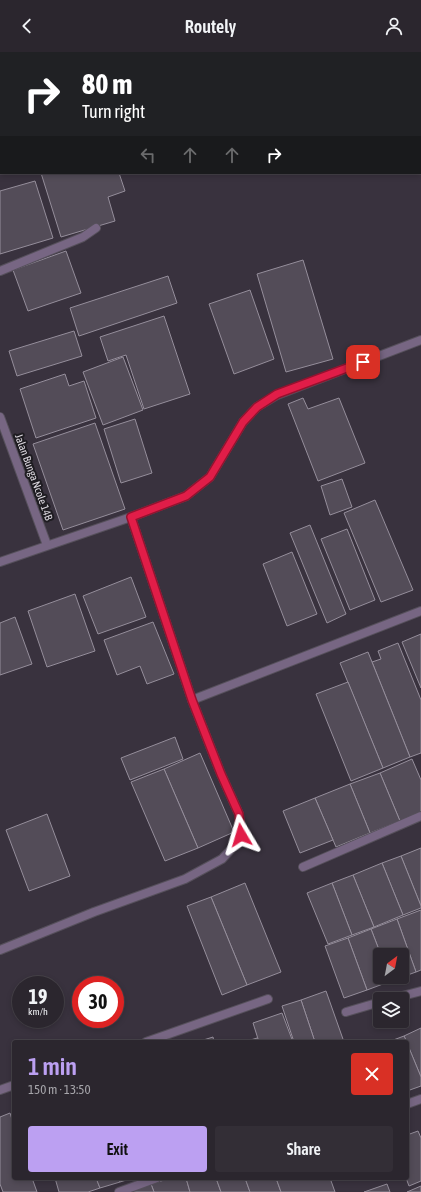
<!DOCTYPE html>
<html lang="en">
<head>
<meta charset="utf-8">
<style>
  body { margin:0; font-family:"Asap Condensed",sans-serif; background:#332e36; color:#f1f3f6; height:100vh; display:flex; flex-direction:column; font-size:15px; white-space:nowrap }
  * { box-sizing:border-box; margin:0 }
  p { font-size:13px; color:#a6a5aa }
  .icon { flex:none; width:22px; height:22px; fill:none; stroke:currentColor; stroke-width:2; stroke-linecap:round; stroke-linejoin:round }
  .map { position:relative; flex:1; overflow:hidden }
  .panel { position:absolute; left:12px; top:988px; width:397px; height:140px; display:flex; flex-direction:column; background:#2b262e; border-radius:4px; box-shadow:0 2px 6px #0003,0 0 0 1px #47434a }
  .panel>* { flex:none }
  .hud { position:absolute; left:0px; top:0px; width:421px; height:122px; box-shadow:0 2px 6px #0003,0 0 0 1px #47434a; background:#202124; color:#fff; overflow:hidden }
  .needle { width:26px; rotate:32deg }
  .buttons { position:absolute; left:373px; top:896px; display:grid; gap:8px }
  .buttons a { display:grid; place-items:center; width:36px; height:36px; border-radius:4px; background:#2b262e; box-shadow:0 2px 6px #0003,0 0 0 1px #47434a; font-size:20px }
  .speed { position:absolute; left:12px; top:924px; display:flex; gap:8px; font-size:20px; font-weight:700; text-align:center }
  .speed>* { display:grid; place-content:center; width:52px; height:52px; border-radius:50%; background:#2b262e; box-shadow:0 2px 6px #0003,0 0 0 1px #47434a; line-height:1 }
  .speed small { font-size:10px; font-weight:400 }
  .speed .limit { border:6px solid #d22; background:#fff; color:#111 }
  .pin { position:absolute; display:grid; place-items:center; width:34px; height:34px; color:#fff; margin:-17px; border-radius:8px; box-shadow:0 2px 6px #0006 }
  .me { position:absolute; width:44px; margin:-22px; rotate:353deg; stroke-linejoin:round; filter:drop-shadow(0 0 3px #0008) }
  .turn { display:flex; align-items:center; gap:14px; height:84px; padding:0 16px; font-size:18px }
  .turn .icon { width:52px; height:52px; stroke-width:2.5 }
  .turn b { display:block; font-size:28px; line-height:34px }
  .lanes { display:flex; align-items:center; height:38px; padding:0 16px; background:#0003; justify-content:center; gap:20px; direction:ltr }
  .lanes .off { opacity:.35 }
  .round { display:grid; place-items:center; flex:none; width:42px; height:42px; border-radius:4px; background:#332e36 }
  .headline { display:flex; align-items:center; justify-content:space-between; height:68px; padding:0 16px }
  h1 { font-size:24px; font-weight:600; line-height:30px; color:#bca0f2 }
  .button { display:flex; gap:8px; margin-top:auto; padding:8px 16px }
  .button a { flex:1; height:46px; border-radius:4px; background:#bca0f2; color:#111; font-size:16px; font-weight:600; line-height:46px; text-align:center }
  .button a+a { background:#332e36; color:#f1f3f6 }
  header { display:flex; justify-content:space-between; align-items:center; height:52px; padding:0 16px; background:#2b262e; font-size:18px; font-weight:600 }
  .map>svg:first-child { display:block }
</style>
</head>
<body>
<header><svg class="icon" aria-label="back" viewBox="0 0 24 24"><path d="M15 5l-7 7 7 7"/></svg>Routely<svg class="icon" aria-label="person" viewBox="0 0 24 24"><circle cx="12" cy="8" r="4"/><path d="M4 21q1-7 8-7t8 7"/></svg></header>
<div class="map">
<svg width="421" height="1140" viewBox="0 0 421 1140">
  <rect width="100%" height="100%" fill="#39323e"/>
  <!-- building -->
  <g fill="#534c58" stroke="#958e9b">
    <polygon points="0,17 1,20 0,68"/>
    <polygon points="41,121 119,121 125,139 108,145 115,169 61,185"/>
    <polygon points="35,129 53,186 0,202 0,139"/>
    <polygon points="66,199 81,241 28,259 13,218"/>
    <polygon points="303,208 333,307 286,320 257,222"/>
    <polygon points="168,224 177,251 79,284 70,256"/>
    <polygon points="250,238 274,307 234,322 209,252"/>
    <polygon points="164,264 190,342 144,357 126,303 108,309 100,285"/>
    <polygon points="74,279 82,304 17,324 9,299"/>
    <polygon points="123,305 143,358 103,373 83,320"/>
    <polygon points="65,322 69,334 84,329 96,366 36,386 20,337"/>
    <polygon points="303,346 308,357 339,346 365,411 318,429 288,352"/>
    <polygon points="135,367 152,421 121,431 104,377"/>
    <polygon points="95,371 125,457 63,478 33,392"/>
    <polygon points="342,427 352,455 330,463 321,434"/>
    <polygon points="375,448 413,538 381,550 344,461"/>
    <polygon points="310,473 346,562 327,571 290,481"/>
    <polygon points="347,477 375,548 350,558 321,487"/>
    <polygon points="292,500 317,562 287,574 263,512"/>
    <polygon points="131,525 146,565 98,582 83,544"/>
    <polygon points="75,542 95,599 47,615 28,559"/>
    <polygon points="15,565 32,612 0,623 0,571"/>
    <polygon points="153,570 174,622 147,632 140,614 117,623 104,588"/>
    <polygon points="421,582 421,636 402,590"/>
    <polygon points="398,591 421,648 421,701 410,705 372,610 381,607 378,599"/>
    <polygon points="368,600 410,705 383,716 340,611"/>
    <polygon points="348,630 383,716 351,729 316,642"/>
    <polygon points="175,685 183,707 130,728 121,706"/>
    <polygon points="200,701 234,780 198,796 164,717"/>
    <polygon points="412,707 421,728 421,761 400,769 380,721"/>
    <polygon points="164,717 198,796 165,809 131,730"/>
    <polygon points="380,721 400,769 370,781 350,732"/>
    <polygon points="350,732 370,781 336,795 315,746"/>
    <polygon points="315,746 333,788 300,801 283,759"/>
    <polygon points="47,762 70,824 29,839 6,778"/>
    <polygon points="421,796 421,854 401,804"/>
    <polygon points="401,804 421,854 421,856 403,863 382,811"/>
    <polygon points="382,811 403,863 374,875 353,823"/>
    <polygon points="353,823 374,875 352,883 332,831"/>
    <polygon points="245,831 281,920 247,933 211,845"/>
    <polygon points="332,831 352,883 328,892 307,841"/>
    <polygon points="211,845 247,933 222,943 187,854"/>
    <polygon points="421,858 421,918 416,920 397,867"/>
    <polygon points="397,867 416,920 402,925 402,903 381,903 371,877"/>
    <polygon points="371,877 381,903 380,903 380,925 389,925 391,929 367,938 348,886"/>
    <polygon points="348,886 367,938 344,946 325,894"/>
    <polygon points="389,925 402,925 391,929"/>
    <polygon points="326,939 344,990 315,990 301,948"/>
    <polygon points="301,948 315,990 294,990 282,954"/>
    <polygon points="282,961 293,990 259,990 253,971"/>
    <polygon points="421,976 421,1025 404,984"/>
    <polygon points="404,984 407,990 388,990"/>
    <polygon points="213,985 214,990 197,990"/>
    <polygon points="257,986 258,990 244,990"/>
    <polygon points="407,991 421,1025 421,1034 407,1039"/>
    <polygon points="10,1061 14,1074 14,1126 32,1126 37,1140 3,1140 0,1132 0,1065"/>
    <polygon points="418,1079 421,1086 421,1129 409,1134 406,1126 407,1083"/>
    <polygon points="55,1126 96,1126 100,1136 88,1140 59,1140"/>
    <polygon points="96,1126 119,1126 120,1130 100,1136"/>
    <polygon points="119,1126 133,1126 120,1130"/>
    <polygon points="171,1126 186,1126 190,1140 154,1140 151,1132"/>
    <polygon points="186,1126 216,1126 221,1140 190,1140"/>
    <polygon points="216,1126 245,1126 250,1140 221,1140"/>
    <polygon points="245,1126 276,1126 281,1140 250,1140"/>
    <polygon points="276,1126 330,1126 335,1140 281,1140"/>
    <polygon points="151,1132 154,1140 128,1140"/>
    <polygon points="387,1132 390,1140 364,1140"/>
    <polygon points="421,1134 421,1140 407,1140"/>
  </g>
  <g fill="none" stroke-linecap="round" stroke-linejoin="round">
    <!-- minor casing -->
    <g stroke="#56505b" stroke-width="10">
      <g id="minor">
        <polyline points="0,219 83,185 96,176"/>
        <polyline points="0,365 47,493"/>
        <polyline points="0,510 131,465 186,444 210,425 243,370 257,355 277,343 421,288"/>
        <polyline points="192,648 421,559"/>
        <polyline points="303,815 421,764"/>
        <polyline points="0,898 94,860 185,827 222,807 236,792 241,783 239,762 221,722 192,648 131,465"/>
        <polyline points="391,947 421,939"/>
        <polyline points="346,960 380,950"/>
        <polyline points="146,990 268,947"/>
        <polyline points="0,1038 14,1033"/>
        <polyline points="407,1052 421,1047"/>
        <polyline points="119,1140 157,1126"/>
      </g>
    </g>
    <!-- minor -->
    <use href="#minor" stroke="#776683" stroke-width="8"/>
  </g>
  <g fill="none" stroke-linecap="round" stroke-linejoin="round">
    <!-- route casing -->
    <g stroke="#92132f" stroke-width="10">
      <polyline id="route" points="241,783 239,762 221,722 192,648 131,465 186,444 210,425 243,370 257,355 277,342 363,310"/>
    </g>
    <!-- route -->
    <use href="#route" stroke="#e11d48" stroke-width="7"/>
  </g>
  <g text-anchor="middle" stroke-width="4" stroke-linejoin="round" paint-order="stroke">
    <!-- street labels -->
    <g font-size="11" fill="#dbd7de" stroke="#1e1c21">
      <text transform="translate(34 425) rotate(70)" y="4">Jalan Bunga Ncole 14B</text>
    </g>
  </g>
</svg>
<div class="buttons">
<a><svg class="needle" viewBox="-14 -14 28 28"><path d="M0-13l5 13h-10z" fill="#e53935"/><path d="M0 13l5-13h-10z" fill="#a6a5aa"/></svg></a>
<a><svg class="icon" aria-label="layers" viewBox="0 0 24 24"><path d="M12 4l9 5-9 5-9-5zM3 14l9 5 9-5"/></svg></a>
</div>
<div class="speed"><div>19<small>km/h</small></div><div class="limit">30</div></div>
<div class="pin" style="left:363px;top:310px;background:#d93025"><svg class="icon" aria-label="arrive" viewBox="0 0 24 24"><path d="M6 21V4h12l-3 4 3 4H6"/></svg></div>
<svg class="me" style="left:241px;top:783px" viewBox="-20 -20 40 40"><path d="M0-17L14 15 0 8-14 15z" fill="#e11d48" stroke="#fff" stroke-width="4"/></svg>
<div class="hud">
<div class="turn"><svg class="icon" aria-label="right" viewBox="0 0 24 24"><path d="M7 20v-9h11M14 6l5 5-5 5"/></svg><div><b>80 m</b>Turn right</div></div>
<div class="lanes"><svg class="icon off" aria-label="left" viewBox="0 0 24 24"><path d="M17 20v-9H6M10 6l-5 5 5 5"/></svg><svg class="icon off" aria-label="ahead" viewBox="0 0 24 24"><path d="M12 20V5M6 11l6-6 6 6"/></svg><svg class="icon off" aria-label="ahead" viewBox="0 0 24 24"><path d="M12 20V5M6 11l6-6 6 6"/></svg><svg class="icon" aria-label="right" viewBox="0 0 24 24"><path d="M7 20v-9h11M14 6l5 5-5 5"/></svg></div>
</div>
<section class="panel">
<div class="headline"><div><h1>1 min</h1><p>150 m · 13:50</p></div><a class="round" style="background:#d93025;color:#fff"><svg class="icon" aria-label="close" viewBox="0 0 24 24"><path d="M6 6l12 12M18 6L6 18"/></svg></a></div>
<div class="button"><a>Exit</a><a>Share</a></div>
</section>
</div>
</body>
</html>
